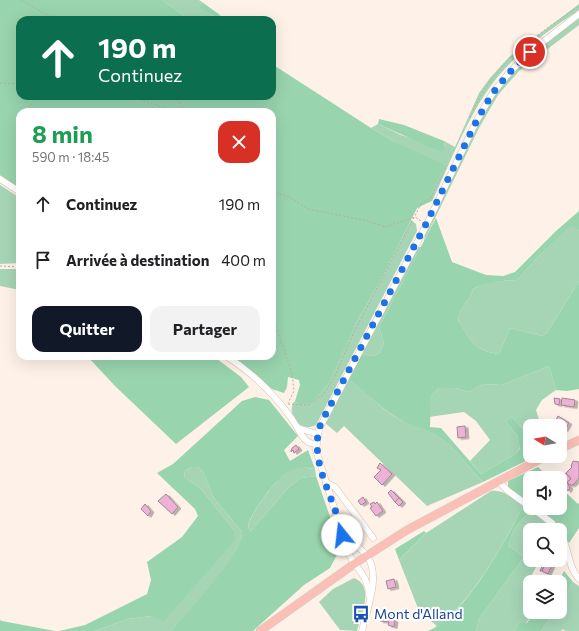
<!DOCTYPE html>
<html lang="fr">
<head>
<meta charset="utf-8">
<style>
  body { margin:0; font-family:Commissioner,sans-serif; background:#f2f2f2; color:#202124; height:100vh; display:flex; flex-direction:column; font-size:15px; white-space:nowrap }
  * { box-sizing:border-box; margin:0 }
  p { font-size:13px; color:#757577 }
  .icon { flex:none; width:22px; height:22px; fill:none; stroke:currentColor; stroke-width:2; stroke-linecap:round; stroke-linejoin:round }
  .map { position:relative; flex:1; overflow:hidden }
  .sheet { position:absolute; left:16px; top:108px; width:260px; height:252px; display:flex; flex-direction:column; background:#fff; border-radius:12px; box-shadow:0 4px 16px #0002 }
  .sheet>* { flex:none }
  .top-card { position:absolute; left:16px; top:16px; width:260px; height:84px; border-radius:12px; box-shadow:0 4px 16px #0002; background:#0b6e4f; color:#fff; overflow:hidden }
  .needle { width:26px; rotate:281deg }
  .buttons { position:absolute; left:523px; top:419px; display:grid; gap:8px }
  .buttons a { display:grid; place-items:center; width:44px; height:44px; border-radius:8px; background:#fff; box-shadow:0 4px 16px #0002; font-size:20px }
  .pin { position:absolute; display:grid; place-items:center; width:34px; height:34px; color:#fff; margin:-17px; border:2px solid #fff; border-radius:50%; box-shadow:0 1px 4px #0007 }
  .me { position:absolute; width:44px; margin:-22px; rotate:344deg; stroke-linejoin:round; filter:drop-shadow(0 0 3px #0008) }
  .turn { display:flex; align-items:center; gap:14px; height:84px; padding:0 16px; font-size:18px }
  .turn .icon { width:52px; height:52px; stroke-width:2.5 }
  .turn b { display:block; font-size:28px; line-height:34px }
  .round { display:grid; place-items:center; flex:none; width:42px; height:42px; border-radius:12px; background:#f2f2f2 }
  .overview { display:flex; align-items:center; justify-content:space-between; height:68px; padding:0 16px }
  h1 { font-size:24px; font-weight:700; line-height:30px; color:#1e9e55 }
  .primary-button { display:flex; gap:8px; margin-top:auto; padding:8px 16px }
  .primary-button a { flex:1; height:46px; border-radius:12px; background:#111827; color:#fff; font-size:16px; font-weight:700; line-height:46px; text-align:center }
  .primary-button a+a { background:#f2f2f2; color:#202124 }
  ul { padding:0; list-style:none }
  li { display:flex; align-items:center; gap:12px; height:56px; padding:0 16px }
  li div { flex:1 }
  li b { display:block; font-size:15px }
  li em { font-style:normal }
  .map>svg:first-child { display:block }
</style>
</head>
<body>
<div class="map">
<svg width="579" height="631" viewBox="0 0 579 631">
  <defs>
    <filter id="shadow"><feDropShadow dx="3" dy="1.5" stdDeviation="0" flood-color="#0004"/></filter>
  </defs>
  <rect width="100%" height="100%" fill="#fef2e8"/>
  <!-- green -->
  <g fill="#a6d5b6">
    <polygon points="162,0 199,0 202,2 201,8 216,17 220,15 225,20 190,20"/>
    <path d="M579 4V10C551 29 523 48 501 73 471 107 453 157 434 197L395 142 371 128 378 124 401 135 445 149 444 141 455 147 479 93 490 78 509 57Z"/>
    <polygon points="579,18 579,25 519,71 498,95 479,128 424,241 426,230 469,139 498,88 530,53"/>
    <polygon points="0,185 20,198 20,263 0,264"/>
    <path d="M411 220 416 224 417 231 316 425C299 434 285 411 295 401L298 404 354 327 384 274Z"/>
    <path d="M571 224 579 231V281L547 333 542 336 510 328 499 354C472 350 472 341 458 320 461 303 470 302 473 289L487 282 517 280 538 257Z"/>
    <polygon points="416,247 421,247 379,327 384,343 380,353 373,356 361,354"/>
    <polygon points="0,269 20,269 20,290 0,286"/>
    <polygon points="549,366 556,390 542,400 536,410 541,426 530,426 530,437 512,417 505,421 517,435 520,447 517,453 481,474 470,461 490,440 476,421 464,412 429,417 431,396 439,388 455,388 469,392 483,384 502,385"/>
    <path d="M348 378C365 392 382 410 401 420 414 426 428 429 440 438 457 450 468 467 483 482L427 506 344 426 337 433 324 422Z"/>
    <path d="M191 467H198L203 472 214 498 242 532C243 553 189 610 173 629V631H95L127 619 151 616 234 540V530L200 488 184 477 185 471Z"/>
    <path d="M301 467 315 469 316 476 301 478 288 488 251 531 248 527C250 513 277 478 289 471 292 469 298 468 301 467Z"/>
    <path d="M491 491C504 489 514 499 523 506 501 549 476 595 438 627L419 611 399 560 426 533Z"/>
    <path d="M531 511 544 520 555 530H530V560H540L530 578 538 582H530V612H534L526 623 520 621 514 631H476L479 619 524 557 509 546C511 531 519 521 531 511Z"/>
    <path d="M354 578C375 586 361 615 357 631L340 630 319 602 333 589Z"/>
    <polygon points="573,582 579,586 579,631 565,631 563,629 561,631 541,631 551,617 550,612 560,612 560,594 565,596"/>
  </g>
  <!-- forest -->
  <g fill="#98d4ae">
    <polygon points="0,0 162,0 190,20 20,20 20,96 272,96 272,64 371,128 395,142 445,165 432,192 434,197 432,201 417,208 384,274 354,327 329,381 314,400 309,403 298,404 295,401 300,385 299,380 288,377 287,387 284,393 272,389 232,356 272,356 272,112 20,112 20,189 0,175"/>
    <polygon points="202,2 220,15 216,17 200,8"/>
    <polygon points="379,119 404,125 444,141 445,149 441,152 378,124"/>
    <path d="M579 211V231L571 225 538 257 517 280C501 281 487 281 473 289 470 302 461 303 458 320 472 341 472 350 499 354L510 328 542 336 547 333 579 281V389L567 391 556 390 549 366 502 385 483 384 469 392 455 388H439L431 396 430 427 441 428 481 474 517 453 520 448 517 435 505 421 512 417 530 437V456H536L483 482C468 467 457 450 440 438 428 429 414 427 401 420 382 409 365 393 348 378L361 354 373 356 380 353 384 343 379 327 436 218 452 262 486 275 503 276 515 272 556 231Z"/>
    <polygon points="87,356 213,356 241,377 249,387 176,444 115,386"/>
    <path d="M255 397 269 400 298 436 284 450 290 461 308 450 315 469C306 467 299 467 290 471 278 476 249 514 248 527L251 531 288 488 301 478 316 476 338 540V553L330 568 304 585 253 631H173V629C188 610 243 553 242 532L214 498 203 472 198 467H191L185 471 184 477 200 488 234 530 235 540 164 621 151 616 127 619 95 631H59L85 625 147 594 151 580 147 562 182 537 198 516 195 509 157 473 173 464 242 401Z"/>
    <polygon points="538,467 550,478 530,478 530,505 508,487 508,481"/>
    <polygon points="560,487 578,504 579,503 579,528 569,543 560,530 535,508 560,508"/>
    <path d="M523 506 531 511C519 521 511 531 509 546L524 557 479 619 476 631H428C466 615 505 542 523 506Z"/>
    <polygon points="424,531 426,533 399,560 395,549"/>
    <polygon points="564,571 573,582 565,596 560,594 560,582 558,582"/>
    <polygon points="534,612 550,612 551,617 541,631 514,631 520,621 527,623"/>
    <polygon points="0,620 2,621 55,631 0,631"/>
  </g>
  <!-- building -->
  <g fill="#edb2d6" stroke="#a38496" filter="url(#shadow)">
    <polygon points="554,398 560,399 559,405 555,404"/>
    <polygon points="562,398 575,400 574,407 561,405"/>
    <polygon points="558,416 569,423 565,430 554,424"/>
    <polygon points="465,426 466,437 458,438 457,427"/>
    <polygon points="296,445 299,449 294,453 293,450 291,452 292,448"/>
    <polygon points="573,461 579,462 579,478 573,485 570,485 567,482 571,479 566,473 572,467 571,466"/>
    <polygon points="380,463 392,474 382,485 374,477 381,470 377,468"/>
    <polygon points="566,473 571,479 567,482 570,488 568,491 560,481 560,478"/>
    <polygon points="391,490 399,498 395,502 388,493"/>
    <polygon points="166,494 178,507 172,514 158,501"/>
    <polygon points="363,497 366,502 361,505 358,501"/>
    <polygon points="399,498 403,502 399,506 395,502"/>
    <polygon points="374,502 375,504 377,502 383,511 376,516 370,508 372,507 370,504"/>
    <polygon points="145,504 151,511 148,516 141,509"/>
    <polygon points="545,560 547,560 542,571 540,571"/>
    <polygon points="547,560 553,563 548,574 542,571"/>
    <polygon points="394,579 396,587 388,589 386,581"/>
    <polygon points="382,613 393,616 393,619 395,621 394,627 388,625 389,622 380,621"/>
  </g>
  <g fill="none" stroke-linecap="round" stroke-linejoin="round">
    <!-- minor casing -->
    <g stroke="#d9bfa7" stroke-width="7">
      <g id="minor">
        <polyline points="0,179 20,192"/>
        <path d="M226 356C253 373 280 399 297 427 301 434 305 444 316 444"/>
        <polyline points="298,428 317,434"/>
        <polyline points="498,481 508,491 530,507"/>
        <polyline points="326,484 329,484 335,487 373,538"/>
        <polyline points="532,508 552,523 557,530"/>
        <path d="M343 531C350 541 360 547 367 556 381 575 367 609 362 631"/>
        <path d="M560 534C570 548 567 566 579 579"/>
        <path d="M369 595C368 574 355 569 348 552L316 450 319 429 427 224 477 120 492 94 509 73 530 52 579 14"/>
      </g>
    </g>
    <!-- major casing -->
    <g stroke="#d5d3d1" stroke-width="9">
      <g id="major">
        <polyline points="560,449 579,440"/>
        <polyline points="260,631 354,564 407,530 546,456"/>
      </g>
    </g>
    <!-- path -->
    <g stroke="#b8ada3" stroke-width="1" stroke-dasharray="2 2" stroke-linecap="butt">
      <polyline points="21,0 56,20"/>
      <polyline points="0,83 20,84"/>
      <polyline points="128,96 179,112"/>
      <polyline points="174,96 186,112"/>
      <path d="M470 118C491 64 534 37 579 6"/>
      <polyline points="272,192 289,197 308,209 368,221 385,227 415,217 421,221"/>
      <polyline points="0,266 20,267"/>
      <polyline points="272,315 292,373 294,391 288,403"/>
      <polyline points="288,404 308,405 323,395 334,378 354,332 421,204 430,199 447,166"/>
    </g>
    <!-- minor -->
    <use href="#minor" stroke="#fff" stroke-width="6"/>
    <!-- major -->
    <use href="#major" stroke="#fabfb5" stroke-width="8"/>
  </g>
  <g fill="none" stroke-linecap="round" stroke-linejoin="round">
    <!-- route -->
    <path stroke="#1a73e8" stroke-width="7" stroke-dasharray="0 12.6" d="M342 535C336 498 307 462 321 423L426 224 477 120 492 94 509 73 530 52"/>
  </g>
  <!-- icons -->
  <defs>
    <g id="bus-bare" transform="scale(1.38)"><path d="M-5-6H5V4H4V6H2V4H-2V6H-4V4H-5ZM-3.5-4V0h7V-4ZM-3.5 1.2v1.5H-2V1.2ZM2 1.2v1.5H3.5V1.2Z" fill="#1a4fb4" stroke="#fff" stroke-width="2.5" paint-order="stroke"/></g>
  </defs>
  <g fill-rule="evenodd">
    <use href="#bus-bare" x="361" y="614"/>
  </g>
  <g text-anchor="middle" stroke-width="4" stroke-linejoin="round" paint-order="stroke">
    <!-- transit labels -->
    <g font-size="14" fill="#164399" stroke="#fff" text-anchor="start">
      <text x="374" y="619">Mont d'Alland</text>
    </g>
  </g>
</svg>
<div class="buttons">
<a><svg class="needle" viewBox="-14 -14 28 28"><path d="M0-13l5 13h-10z" fill="#e53935"/><path d="M0 13l5-13h-10z" fill="#757577"/></svg></a>
<a><svg class="icon" aria-label="sound" viewBox="0 0 24 24"><path d="M4 9h4l5-4v14l-5-4H4zM17 9q2 3 0 6"/></svg></a>
<a><svg class="icon" aria-label="search" viewBox="0 0 24 24"><circle cx="10" cy="10" r="6"/><path d="M15 15l6 6"/></svg></a>
<a><svg class="icon" aria-label="layers" viewBox="0 0 24 24"><path d="M12 4l9 5-9 5-9-5zM3 14l9 5 9-5"/></svg></a>
</div>
<div class="pin" style="left:530px;top:52px;background:#d93025"><svg class="icon" aria-label="arrive" viewBox="0 0 24 24"><path d="M6 21V4h12l-3 4 3 4H6"/></svg></div>
<svg class="me" style="left:342px;top:535px" viewBox="-20 -20 40 40"><circle r="19" fill="#fff"/><path d="M0-13L10 11 0 6-10 11z" fill="#1a73e8"/></svg>
<div class="top-card">
<div class="turn"><svg class="icon" aria-label="ahead" viewBox="0 0 24 24"><path d="M12 20V5M6 11l6-6 6 6"/></svg><div><b>190 m</b>Continuez</div></div>
</div>
<section class="sheet">
<div class="overview"><div><h1>8 min</h1><p>590 m · 18:45</p></div><a class="round" style="background:#d93025;color:#fff"><svg class="icon" aria-label="close" viewBox="0 0 24 24"><path d="M6 6l12 12M18 6L6 18"/></svg></a></div>
<ul>
<li><svg class="icon" aria-label="ahead" viewBox="0 0 24 24"><path d="M12 20V5M6 11l6-6 6 6"/></svg><div><b>Continuez</b></div><em>190 m</em></li>
<li><svg class="icon" aria-label="arrive" viewBox="0 0 24 24"><path d="M6 21V4h12l-3 4 3 4H6"/></svg><div><b>Arrivée à destination</b></div><em>400 m</em></li>
</ul>
<div class="primary-button"><a>Quitter</a><a>Partager</a></div>
</section>
</div>
</body>
</html>
